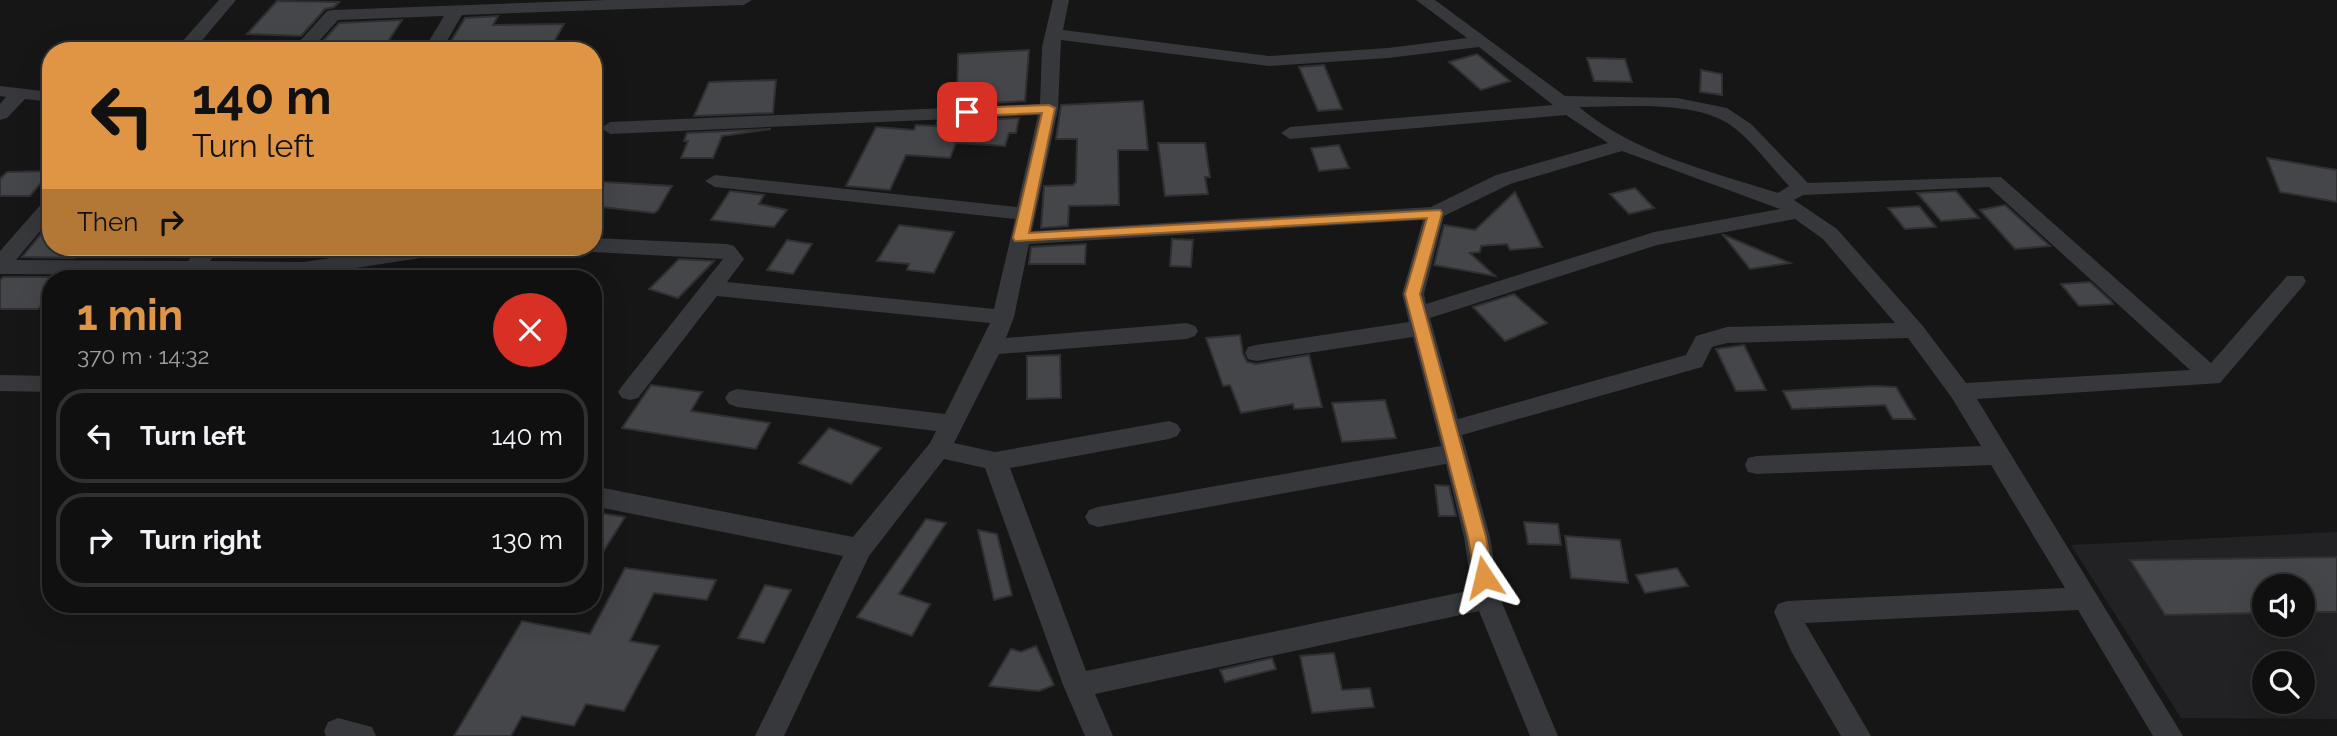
<!DOCTYPE html>
<html lang="en">
<head>
<meta charset="utf-8">
<style>
  body { margin:0; font-family:Raleway,sans-serif; background:#19191a; color:#f1f3f6; height:100vh; display:flex; flex-direction:column; font-size:26px; white-space:nowrap }
  * { box-sizing:border-box; margin:0 }
  p { font-size:23px; color:#9c9d9f }
  .icon { flex:none; width:38px; height:38px; fill:none; stroke:currentColor; stroke-width:2; stroke-linecap:round; stroke-linejoin:round }
  .map { position:relative; flex:1; overflow:hidden }
  .sheet { position:absolute; left:42px; top:270px; width:560px; height:343px; display:flex; flex-direction:column; background:#101011; border-radius:28px; box-shadow:0 7px 28px #0002,0 0 0 2px #303031 }
  .sheet>* { flex:none }
  .guide { position:absolute; left:42px; top:42px; width:560px; height:214px; border-radius:28px; box-shadow:0 7px 28px #0002,0 0 0 2px #303031; background:#e09544; color:#111; overflow:hidden }
  .tools { position:absolute; left:2252px; top:574px; display:grid; gap:14px }
  .tools a { display:grid; place-items:center; width:63px; height:63px; border-radius:50%; background:#101011; box-shadow:0 7px 28px #0002,0 0 0 2px #303031; font-size:35px }
  .pin { position:absolute; display:grid; place-items:center; width:60px; height:60px; color:#fff; margin:-30px; border-radius:14px; box-shadow:0 4px 10px #0006 }
  .me { position:absolute; width:77px; margin:-38px; rotate:350deg; stroke-linejoin:round; filter:drop-shadow(0 0 5px #0008) }
  .turn { display:flex; align-items:center; gap:24px; height:147px; padding:0 35px; font-size:32px }
  .turn .icon { width:91px; height:91px; stroke-width:2.5 }
  .turn b { display:block; font-size:49px; line-height:60px }
  .then { display:flex; align-items:center; height:66px; padding:0 35px; background:#0003; gap:14px; font-size:26px }
  .round { display:grid; place-items:center; flex:none; width:74px; height:74px; border-radius:37px; background:#19191a }
  .headline { display:flex; align-items:center; justify-content:space-between; height:119px; padding:0 35px }
  h1 { font-size:42px; font-weight:700; line-height:52px; color:#e09544 }
  ul { padding:0; list-style:none }
  li { display:flex; align-items:center; gap:21px; height:94px; margin:0 14px 10px; padding:0 21px; border:4px solid #303031; border-radius:28px }
  li div { flex:1 }
  li b { display:block; font-size:26px }
  li em { font-style:normal }
  .map>svg:first-child { display:block }
</style>
</head>
<body>
<div class="map">
<svg width="2337" height="736" viewBox="0 0 2337 736">
  <rect width="100%" height="100%" fill="#161617"/>
  <!-- built -->
  <path fill="#222224" fill-rule="evenodd" d="M2337 532V719L2181 718 2071 545ZM2264 586H2303V625H2264ZM2264 663H2303V702H2264Z"/>
  <!-- building -->
  <g fill="#45464a" stroke="#303033" stroke-width="2">
    <polygon points="277,1 339,2 334,7 325,9 301,36 247,34"/>
    <polygon points="498,16 493,25 564,24 549,51 445,51 465,18"/>
    <polygon points="402,20 387,43 371,43 365,50 315,50 339,23"/>
    <polygon points="1029,50 1025,101 957,105 958,54"/>
    <polygon points="1477,54 1510,81 1481,90 1449,62"/>
    <polygon points="1587,58 1625,59 1632,82 1594,81"/>
    <polygon points="1324,65 1342,109 1318,111 1299,67"/>
    <polygon points="1701,70 1722,74 1722,95 1700,92"/>
    <polygon points="776,80 773,113 694,116 709,82"/>
    <polygon points="1143,101 1148,150 1118,150 1119,205 1069,206 1068,226 1041,228 1044,186 1073,185 1076,182 1077,139 1056,139 1061,105"/>
    <polygon points="1019,118 1016,133 1009,133 1005,146 956,143 950,158 906,155 890,190 846,186 876,127 914,130 916,125 936,126 937,122"/>
    <polygon points="771,129 722,136 713,158 681,158 688,141 684,141 687,133"/>
    <polygon points="1158,143 1205,143 1210,177 1205,177 1208,194 1165,196"/>
    <polygon points="1339,145 1349,168 1319,171 1311,148"/>
    <polygon points="2267,158 2337,170 2337,202 2280,192"/>
    <polygon points="51,171 30,196 0,196 0,179 7,172"/>
    <polygon points="593,182 605,182 672,186 658,210 654,213 593,206"/>
    <polygon points="1635,188 1654,208 1629,214 1610,194"/>
    <polygon points="730,191 764,195 759,204 787,210 774,227 711,220"/>
    <polygon points="1956,191 1979,218 1941,221 1917,193"/>
    <polygon points="1515,192 1542,247 1510,250 1507,244 1481,246 1480,252 1470,253 1495,276 1434,265 1444,225 1475,230"/>
    <polygon points="2005,205 2050,246 2015,249 1980,210"/>
    <polygon points="1919,206 1936,227 1905,229 1888,208"/>
    <polygon points="51,222 51,247 83,247 74,258 22,257"/>
    <polygon points="899,225 954,232 934,273 907,270 909,264 877,261"/>
    <polygon points="1723,235 1724,235 1790,263 1750,269"/>
    <polygon points="1172,239 1193,240 1191,267 1170,266"/>
    <polygon points="787,240 812,244 793,274 767,270"/>
    <polygon points="1086,244 1085,264 1029,264 1031,247"/>
    <polygon points="679,259 714,261 678,298 649,289"/>
    <polygon points="3,277 57,277 51,278 51,293 38,309 0,309 0,280"/>
    <polygon points="2090,282 2111,301 2113,304 2079,306 2061,284"/>
    <polygon points="1514,294 1547,323 1505,341 1473,307"/>
    <polygon points="1240,335 1243,354 1247,362 1256,364 1309,355 1322,407 1294,409 1293,404 1241,413 1230,385 1223,386 1206,338"/>
    <polygon points="1744,345 1766,390 1736,391 1716,349"/>
    <polygon points="1060,355 1061,398 1027,399 1027,356"/>
    <polygon points="651,385 702,392 691,411 770,423 756,449 622,428"/>
    <polygon points="1874,386 1896,387 1915,419 1893,419 1885,405 1792,409 1783,391"/>
    <polygon points="1385,400 1396,438 1342,442 1332,403"/>
    <polygon points="829,428 881,448 851,484 799,463"/>
    <polygon points="1435,485 1449,486 1456,516 1439,516"/>
    <polygon points="593,512 625,517 593,568"/>
    <polygon points="926,519 946,523 899,594 930,604 912,636 857,617"/>
    <polygon points="1524,522 1558,524 1561,545 1528,544"/>
    <polygon points="978,530 997,534 1012,595 994,600"/>
    <polygon points="1565,536 1620,540 1628,583 1571,578"/>
    <polygon points="2337,557 2337,612 2303,612 2303,586 2264,586 2264,613 2165,615 2130,560"/>
    <polygon points="625,568 716,580 707,600 654,593 630,641 659,646 624,711 586,704 574,726 522,716 511,736 454,736 522,621 590,634"/>
    <polygon points="1677,568 1688,586 1645,593 1636,575"/>
    <polygon points="765,585 791,590 764,643 738,638"/>
    <polygon points="1036,646 1054,685 1039,691 989,686 1011,649 1021,652"/>
    <polygon points="1334,653 1342,690 1370,688 1374,707 1312,713 1300,656"/>
    <polygon points="1272,658 1276,669 1225,682 1220,670"/>
  </g>
  <g fill="none" stroke-linecap="round" stroke-linejoin="round">
    <!-- minor -->
    <g fill="#37383c" fill-rule="evenodd">
      <polygon points="219,0 236,0 193,51 174,51"/>
      <polygon points="607,0 752,0 744,5 462,15 441,51 423,51 444,16 338,20 310,51 291,51 327,11 333,10"/>
      <path d="M1053 0H1069L1063 30 1269 56 1388 48 1467 38 1416 0H1435L1565 96 1677 98 1727 108 1751 124 1808 183 2001 177 2211 363 2287 276H2303L2306 281 2303 286 2220 383 1977 399 2183 736H2153L2078 610 1805 623 1871 736H1841L1791 651 1774 612 1778 604 1787 601 2065 588 1991 465 1757 474 1748 472 1745 465 1748 458 1757 456 1981 446 1952 398 1908 338 1727 343 1712 347 1702 367 1462 435 1490 537 1500 598 1558 736H1530L1479 611 1095 694 1113 736H1085L1063 685 985 468 944 459 869 556 784 736H755L843 556 593 506V486L853 537 930 443 936 431 737 407 729 404 725 398 729 392 737 389 945 414 990 323 717 296 638 398 630 400 622 398 618 392 622 386 723 259 593 252 584 247H593V238L727 244 734 246 744 259 727 282 994 309 1015 219 715 187 705 181 715 175 1017 207 1038 115 610 134 601 128 610 122 1040 104 1042 47ZM1061 40 1269 66 1388 58 1479 47 1553 105 1290 127 1281 133 1290 139 1566 115 1608 143 1496 175 1431 207 1032 231 1058 109ZM1579 107C1621 107 1692 100 1729 124 1752 140 1770 166 1789 186L1778 193C1710 171 1635 154 1579 107ZM1622 151 1780 209 1654 232 1426 304 1424 294 1444 216 1510 184ZM1989 187 2190 370 1966 383 1922 325 1837 229 1794 200 1803 195ZM1795 219 1823 239 1895 323 1727 327 1696 336 1686 355 1458 419 1430 318 1657 245ZM1423 220 1402 294 1409 322 1256 345 1248 347 1245 353 1248 359 1256 361 1413 337 1441 446 1098 507 1089 510 1085 517 1089 524 1098 527 1446 464 1464 537 1472 590 1086 671 1010 468 1169 439 1177 436 1181 430 1177 424 1169 421 995 452 954 443 999 354 1187 339 1195 336 1198 331 1195 326 1187 323 1006 338 1014 317 1029 244Z"/>
      <polygon points="0,86 51,92 51,102 25,99 7,118 0,120 0,104 6,97 0,96"/>
      <polygon points="51,199 51,218 16,260 188,261 199,247 220,247 210,261 304,262 403,247 456,247 446,254 304,276 0,274 0,251 44,201"/>
      <polygon points="0,375 51,376 51,392 0,391"/>
      <polygon points="338,718 372,727 376,736 326,736 324,731 328,722"/>
    </g>
  </g>
  <!-- route -->
  <polygon fill="#e09544" stroke="#92612c" stroke-width="2" points="1049,105 1055,108 1029,233 1440,210 1442,213 1420,294 1486,537 1493,577 1490,583 1484,585 1475,577 1468,537 1405,294 1427,218 1015,241 1013,238 1042,113 967,116 960,112 967,108"/>
</svg>
<div class="tools">
<a><svg class="icon" aria-label="sound" viewBox="0 0 24 24"><path d="M4 9h4l5-4v14l-5-4H4zM17 9q2 3 0 6"/></svg></a>
<a><svg class="icon" aria-label="search" viewBox="0 0 24 24"><circle cx="10" cy="10" r="6"/><path d="M15 15l6 6"/></svg></a>
</div>
<div class="pin" style="left:967px;top:112px;background:#d93025"><svg class="icon" aria-label="arrive" viewBox="0 0 24 24"><path d="M6 21V4h12l-3 4 3 4H6"/></svg></div>
<svg class="me" style="left:1484px;top:577px" viewBox="-20 -20 40 40"><path d="M0-17L14 15 0 8-14 15z" fill="#e09544" stroke="#fff" stroke-width="4"/></svg>
<div class="guide">
<div class="turn"><svg class="icon" aria-label="left" viewBox="0 0 24 24"><path d="M17 20v-9H6M10 6l-5 5 5 5"/></svg><div><b>140 m</b>Turn left</div></div>
<div class="then">Then<svg class="icon" aria-label="right" viewBox="0 0 24 24"><path d="M7 20v-9h11M14 6l5 5-5 5"/></svg></div>
</div>
<section class="sheet">
<div class="headline"><div><h1>1 min</h1><p>370 m · 14:32</p></div><a class="round" style="background:#d93025;color:#fff"><svg class="icon" aria-label="close" viewBox="0 0 24 24"><path d="M6 6l12 12M18 6L6 18"/></svg></a></div>
<ul>
<li><svg class="icon" aria-label="left" viewBox="0 0 24 24"><path d="M17 20v-9H6M10 6l-5 5 5 5"/></svg><div><b>Turn left</b></div><em>140 m</em></li>
<li><svg class="icon" aria-label="right" viewBox="0 0 24 24"><path d="M7 20v-9h11M14 6l5 5-5 5"/></svg><div><b>Turn right</b></div><em>130 m</em></li>
</ul>
</section>
</div>
</body>
</html>
